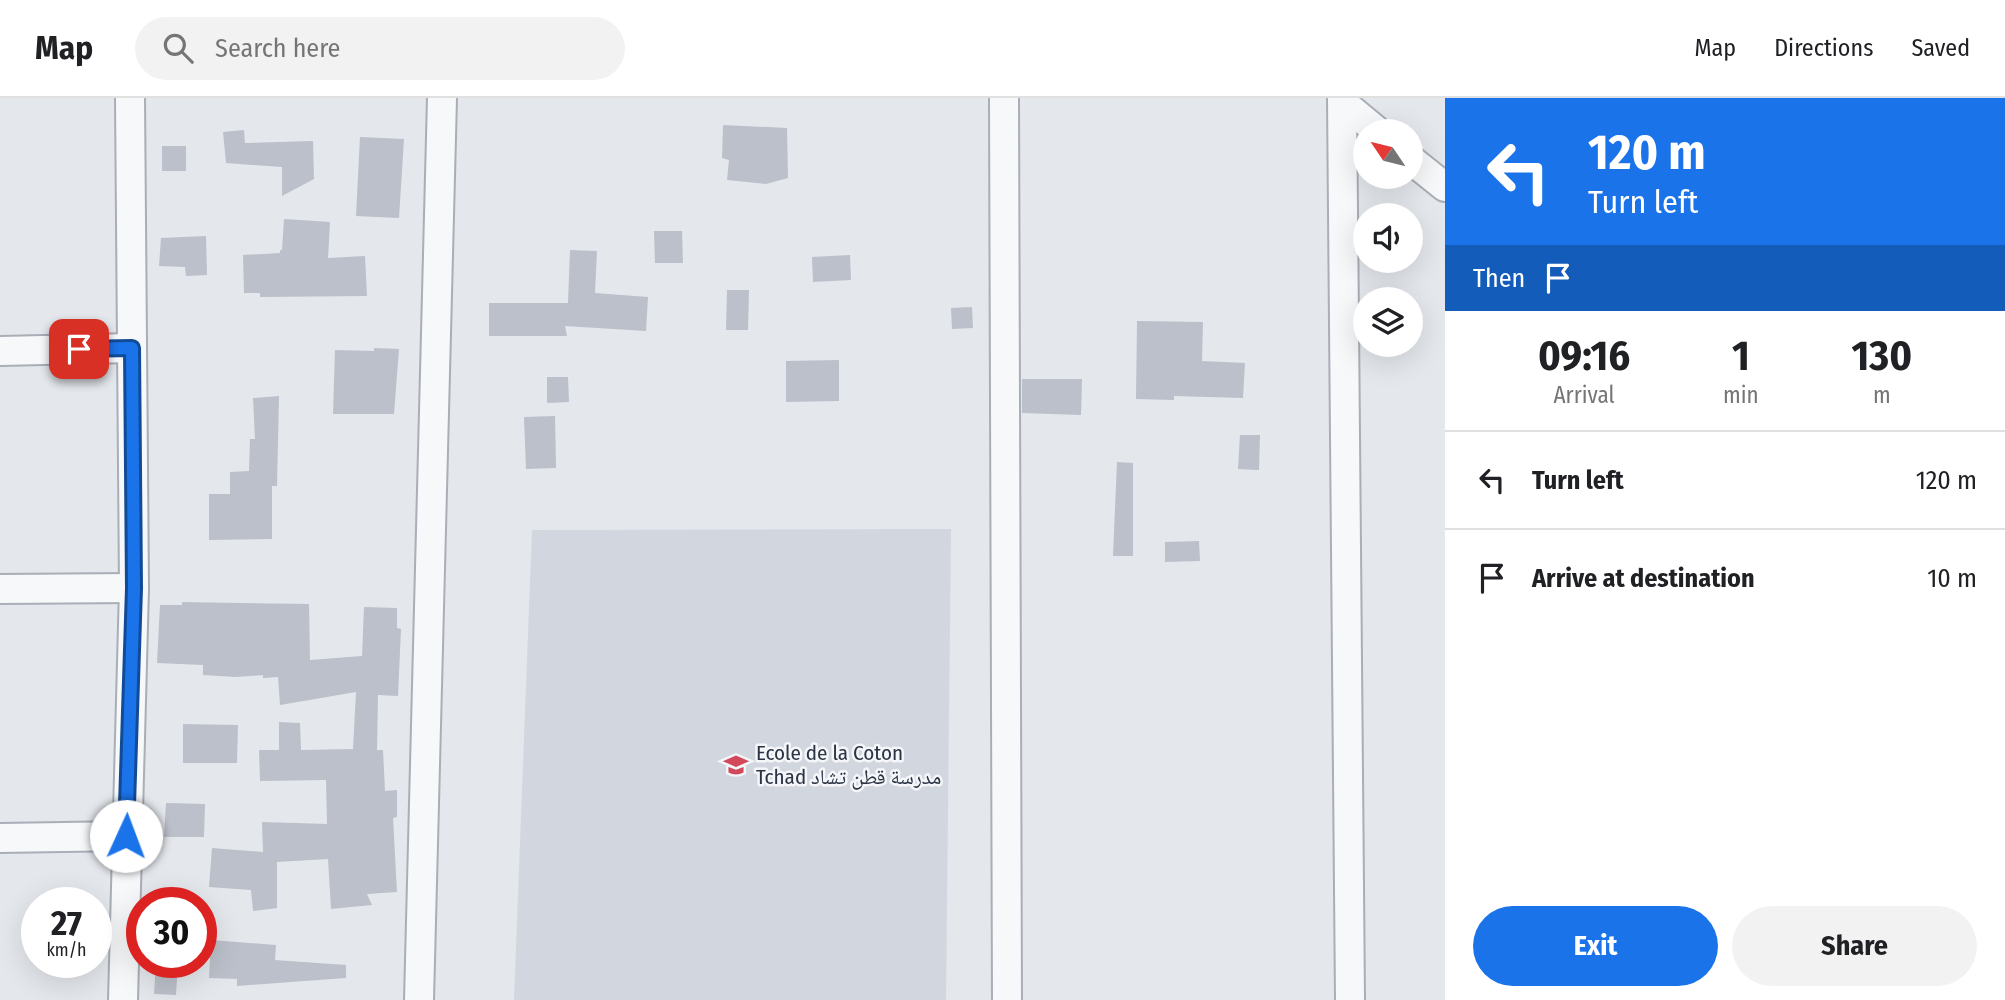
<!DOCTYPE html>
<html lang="en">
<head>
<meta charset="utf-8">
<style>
  body { margin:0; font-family:"Fira Sans Condensed","Noto Naskh Arabic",sans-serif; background:#f2f2f2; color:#202124; height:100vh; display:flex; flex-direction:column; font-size:26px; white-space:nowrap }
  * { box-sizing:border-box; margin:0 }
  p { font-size:23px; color:#757577 }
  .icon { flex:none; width:38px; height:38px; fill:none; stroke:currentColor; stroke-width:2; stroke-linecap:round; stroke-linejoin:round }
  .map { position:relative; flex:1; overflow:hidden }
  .side { display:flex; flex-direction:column; background:#fff; width:560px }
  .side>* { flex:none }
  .top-card { background:#1a73e8; color:#fff; overflow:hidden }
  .needle { width:46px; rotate:305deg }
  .controls { position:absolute; left:1353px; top:21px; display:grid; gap:14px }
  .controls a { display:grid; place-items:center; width:70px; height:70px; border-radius:50%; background:#fff; box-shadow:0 7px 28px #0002; font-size:35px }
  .speed { position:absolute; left:21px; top:789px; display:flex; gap:14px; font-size:35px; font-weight:700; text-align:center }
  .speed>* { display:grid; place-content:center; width:91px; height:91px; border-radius:50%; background:#fff; box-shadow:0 7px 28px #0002; line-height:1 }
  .speed small { font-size:18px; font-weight:400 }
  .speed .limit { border:10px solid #d22; background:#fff; color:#111 }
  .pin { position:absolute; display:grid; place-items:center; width:60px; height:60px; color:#fff; margin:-30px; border-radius:14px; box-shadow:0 4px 10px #0006 }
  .me { position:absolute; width:77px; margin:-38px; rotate:2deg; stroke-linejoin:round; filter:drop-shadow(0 0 5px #0008) }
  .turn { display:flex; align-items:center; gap:24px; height:147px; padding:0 28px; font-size:32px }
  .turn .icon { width:91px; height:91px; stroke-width:2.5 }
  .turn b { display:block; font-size:49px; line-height:60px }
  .then { display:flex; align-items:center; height:66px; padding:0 28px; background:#0003; gap:14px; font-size:26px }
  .eta { display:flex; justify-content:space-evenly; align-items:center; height:119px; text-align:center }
  .eta b { font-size:42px; font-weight:700; line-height:49px }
  .button { display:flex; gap:14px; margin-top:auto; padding:14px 28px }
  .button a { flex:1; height:80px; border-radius:42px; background:#1a73e8; color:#fff; font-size:28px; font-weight:700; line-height:80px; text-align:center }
  .button a+a { background:#f2f2f2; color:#202124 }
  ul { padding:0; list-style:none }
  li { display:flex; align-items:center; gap:21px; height:98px; padding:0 28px; border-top:2px solid #e0e0e0 }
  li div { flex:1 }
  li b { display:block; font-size:26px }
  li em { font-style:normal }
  header { display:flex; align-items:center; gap:42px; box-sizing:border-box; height:98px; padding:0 35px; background:#fff; border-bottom:2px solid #e0e0e0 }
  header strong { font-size:33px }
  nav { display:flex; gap:38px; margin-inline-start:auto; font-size:24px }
  .search { width:490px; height:63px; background:#f2f2f2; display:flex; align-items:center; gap:18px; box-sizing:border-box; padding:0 24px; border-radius:38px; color:#757577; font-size:26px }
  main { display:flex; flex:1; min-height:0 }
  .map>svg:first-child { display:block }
</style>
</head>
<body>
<header>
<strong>Map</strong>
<div class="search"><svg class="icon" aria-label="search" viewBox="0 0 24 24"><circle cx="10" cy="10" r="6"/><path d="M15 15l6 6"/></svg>Search here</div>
<nav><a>Map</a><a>Directions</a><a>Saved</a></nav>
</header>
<main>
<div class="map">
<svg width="1445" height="902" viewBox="0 0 1445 902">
  <rect width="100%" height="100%" fill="#e4e7ec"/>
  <!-- built -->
  <polygon fill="#d2d6de" points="951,431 946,902 514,902 532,432"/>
  <!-- building -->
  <g fill="#bbc0ca">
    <polygon points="723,27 787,30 788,80 766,86 727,82 729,62 722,60"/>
    <polygon points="244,32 245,45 313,43 314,81 282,98 282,69 226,65 223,34"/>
    <polygon points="360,39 404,41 399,120 356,118"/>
    <rect x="162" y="48" width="24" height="25"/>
    <polygon points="284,121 330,124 328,160 365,158 367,198 260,199 260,195 244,195 243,157 280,155 280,152 282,152"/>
    <polygon points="654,133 682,133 683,165 655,165"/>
    <polygon points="206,138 207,177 186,178 185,169 159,168 161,140"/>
    <polygon points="570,152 597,153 595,195 648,199 646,233 565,228 567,238 489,238 489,205 568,205"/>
    <polygon points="850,157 851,182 813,184 812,159"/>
    <polygon points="727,192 749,192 748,232 726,232"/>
    <polygon points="972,209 973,230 952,231 951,210"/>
    <polygon points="1137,223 1203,224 1202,263 1245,265 1243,300 1174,298 1174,302 1136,301"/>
    <polygon points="374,250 399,251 394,316 333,316 335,252 374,253"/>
    <polygon points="839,262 839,303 786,304 786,263"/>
    <polygon points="547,279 568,279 569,304 547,305"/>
    <polygon points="1022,281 1082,281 1081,317 1022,315"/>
    <polygon points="279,298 277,388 272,388 272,441 209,442 209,396 230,396 230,374 249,373 250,341 255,341 253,300"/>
    <polygon points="555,318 556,370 526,371 524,319"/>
    <polygon points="1240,337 1260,337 1259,372 1238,371"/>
    <polygon points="1117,364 1133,365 1133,458 1113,458"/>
    <polygon points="1199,443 1200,463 1165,464 1165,444"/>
    <polygon points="182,504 309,506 310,562 362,558 364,509 397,510 397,530 401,531 398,598 378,597 377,652 383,652 385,693 397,692 397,719 393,720 397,794 367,796 372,807 331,811 328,761 277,764 277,810 253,813 251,792 209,789 212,750 263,754 262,724 327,726 326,682 260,683 259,652 279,652 279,624 300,625 301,652 353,651 356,594 280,607 278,579 263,580 263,577 235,579 203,577 203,567 157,565 160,507 182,507"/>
    <polygon points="183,626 238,627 237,665 183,665"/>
    <polygon points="166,705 205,706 204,739 164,739"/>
    <polygon points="211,842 276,847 275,862 346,867 346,880 237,888 237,881 209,880"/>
    <polygon points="156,864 178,864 176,897 154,896"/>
  </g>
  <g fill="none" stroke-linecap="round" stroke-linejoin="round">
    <!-- street casing -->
    <g stroke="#a9aeb7" stroke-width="32">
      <g id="street">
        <polyline points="1004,0 1007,902"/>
        <polyline points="1342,0 1350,902"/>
        <polyline points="1343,5 1377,33"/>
        <polyline points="1410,61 1445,89"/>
        <polyline points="0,253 132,250"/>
        <polyline points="0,491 134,490"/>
        <polyline points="0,740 126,738"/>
        <polyline points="123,902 134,490 130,0"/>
        <polyline points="419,902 442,0"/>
      </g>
    </g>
    <!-- street -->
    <use href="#street" stroke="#f7f8fa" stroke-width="28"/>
  </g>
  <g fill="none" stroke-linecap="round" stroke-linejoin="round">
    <!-- route casing -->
    <g stroke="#114b97" stroke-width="18">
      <polyline id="route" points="79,251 132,250 134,490 126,738"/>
    </g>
    <!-- route -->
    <use href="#route" stroke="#1a73e8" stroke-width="12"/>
  </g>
  <!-- icons -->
  <defs>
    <g id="school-bare" transform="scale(1.89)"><path d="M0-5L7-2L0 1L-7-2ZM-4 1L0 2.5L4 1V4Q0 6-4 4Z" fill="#d1495b" stroke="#f4f6f9" stroke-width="2.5" paint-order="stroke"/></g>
  </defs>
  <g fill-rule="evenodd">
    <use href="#school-bare" x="736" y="667"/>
  </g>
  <g text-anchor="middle" stroke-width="5" stroke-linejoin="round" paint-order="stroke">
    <!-- poi labels -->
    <g font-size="21" fill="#2b3445" stroke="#f4f6f9" text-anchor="start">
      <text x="756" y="662">Ecole de la Coton<tspan x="756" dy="24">Tchad مدرسة قطن تشاد</tspan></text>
    </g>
  </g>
</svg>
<div class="controls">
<a><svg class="needle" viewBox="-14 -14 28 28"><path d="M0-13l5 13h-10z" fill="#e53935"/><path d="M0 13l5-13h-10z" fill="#757577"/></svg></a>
<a><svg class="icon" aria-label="sound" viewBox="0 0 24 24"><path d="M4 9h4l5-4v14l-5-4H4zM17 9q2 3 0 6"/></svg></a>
<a><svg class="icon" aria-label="layers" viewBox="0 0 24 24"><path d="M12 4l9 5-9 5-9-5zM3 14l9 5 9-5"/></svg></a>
</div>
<div class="speed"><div>27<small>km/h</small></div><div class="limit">30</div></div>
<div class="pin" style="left:79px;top:251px;background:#d93025"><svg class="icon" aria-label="arrive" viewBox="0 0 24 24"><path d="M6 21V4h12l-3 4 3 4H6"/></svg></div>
<svg class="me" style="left:126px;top:738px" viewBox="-20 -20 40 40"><circle r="19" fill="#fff"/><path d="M0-13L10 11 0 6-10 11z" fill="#1a73e8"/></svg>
</div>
<section class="side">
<div class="top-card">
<div class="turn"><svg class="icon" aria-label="left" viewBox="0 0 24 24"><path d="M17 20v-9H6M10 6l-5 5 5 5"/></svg><div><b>120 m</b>Turn left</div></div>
<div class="then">Then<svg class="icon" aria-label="arrive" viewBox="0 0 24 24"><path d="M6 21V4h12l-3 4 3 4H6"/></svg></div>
</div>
<div class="eta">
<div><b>09:16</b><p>Arrival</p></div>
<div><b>1</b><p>min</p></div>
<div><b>130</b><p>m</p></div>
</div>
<ul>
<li><svg class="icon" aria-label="left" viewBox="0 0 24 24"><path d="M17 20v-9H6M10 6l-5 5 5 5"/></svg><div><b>Turn left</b></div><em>120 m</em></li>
<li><svg class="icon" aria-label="arrive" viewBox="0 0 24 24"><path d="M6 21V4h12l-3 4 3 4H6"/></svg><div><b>Arrive at destination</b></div><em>10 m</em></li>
</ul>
<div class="button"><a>Exit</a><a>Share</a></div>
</section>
</main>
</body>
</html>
